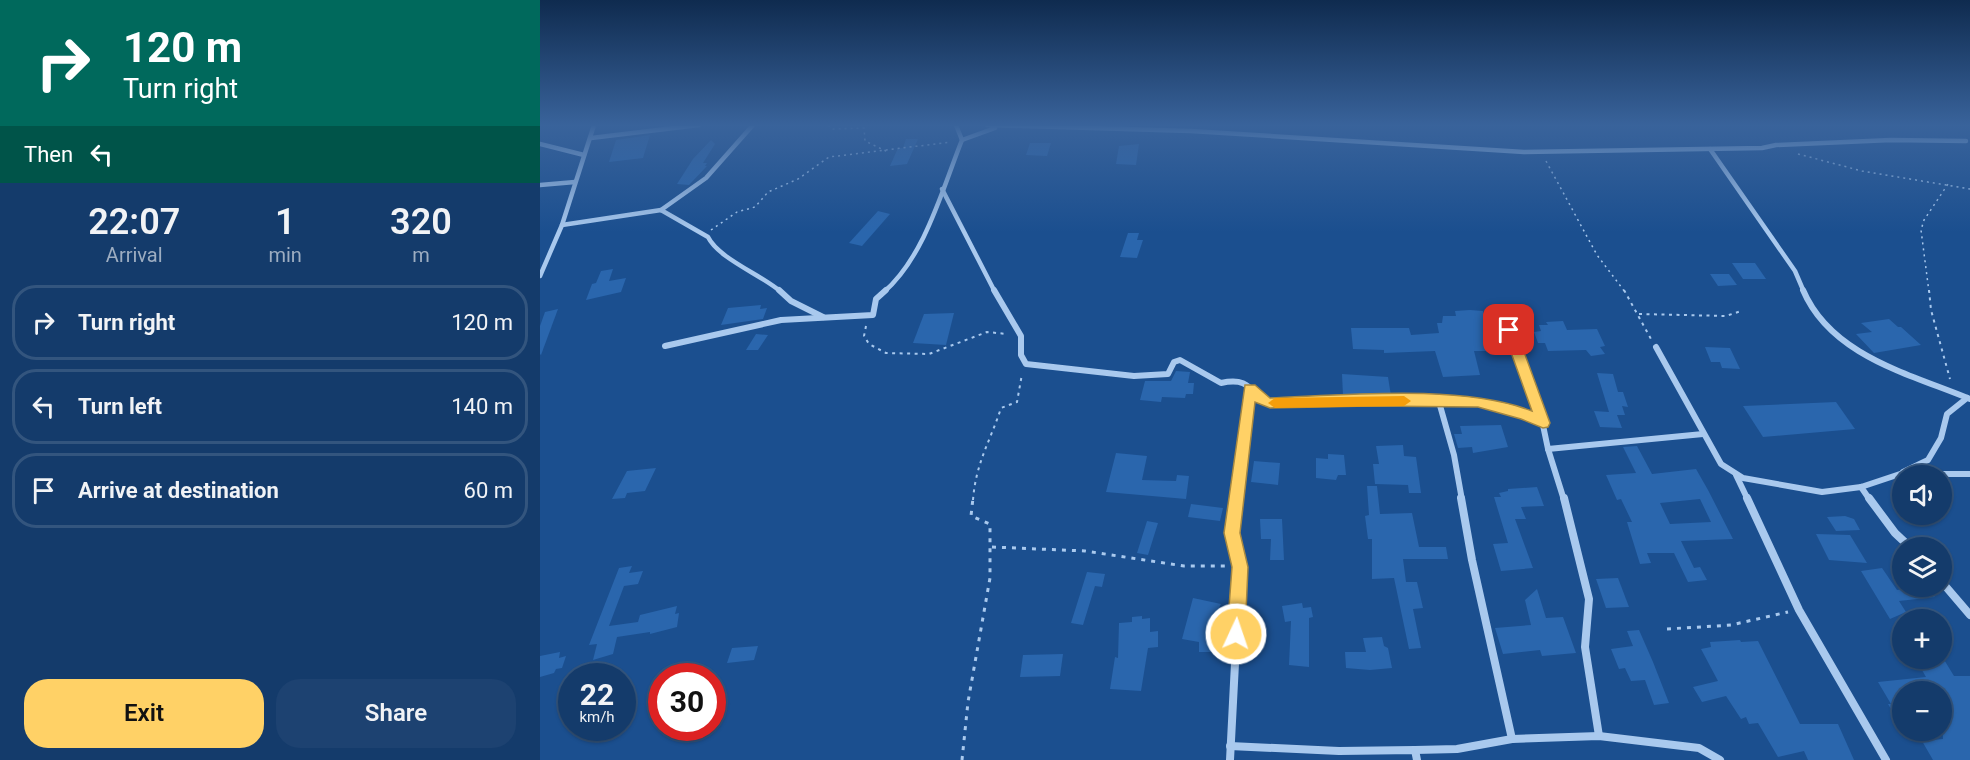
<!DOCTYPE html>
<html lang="en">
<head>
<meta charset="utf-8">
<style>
  body { margin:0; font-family:Roboto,sans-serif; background:#1d4271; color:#f1f3f6; height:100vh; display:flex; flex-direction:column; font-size:22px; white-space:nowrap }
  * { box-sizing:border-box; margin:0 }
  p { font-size:20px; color:#9dadc1 }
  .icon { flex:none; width:33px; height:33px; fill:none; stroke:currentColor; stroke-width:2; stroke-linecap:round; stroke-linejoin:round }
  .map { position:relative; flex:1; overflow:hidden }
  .side { display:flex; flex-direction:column; background:#143b6b; width:540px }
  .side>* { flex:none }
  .guide { background:#00695c; color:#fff; overflow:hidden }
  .buttons { position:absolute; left:1352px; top:465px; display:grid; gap:12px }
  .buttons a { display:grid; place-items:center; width:60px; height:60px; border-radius:50%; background:#143b6b; box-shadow:0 2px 4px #0004,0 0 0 2px #33557e; font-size:30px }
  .speed { position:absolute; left:18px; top:663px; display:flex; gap:12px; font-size:30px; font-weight:700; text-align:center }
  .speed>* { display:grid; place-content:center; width:78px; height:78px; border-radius:50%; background:#143b6b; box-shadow:0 2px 4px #0004,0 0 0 2px #33557e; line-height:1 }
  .speed small { font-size:15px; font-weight:400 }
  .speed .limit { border:9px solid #d22; background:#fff; color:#111 }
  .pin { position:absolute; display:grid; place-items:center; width:51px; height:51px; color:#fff; margin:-26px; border-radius:12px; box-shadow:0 3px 9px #0006 }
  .me { position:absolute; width:66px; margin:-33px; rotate:3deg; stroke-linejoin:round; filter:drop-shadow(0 0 4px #0008) }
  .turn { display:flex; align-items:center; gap:21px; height:126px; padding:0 24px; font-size:27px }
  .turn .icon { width:78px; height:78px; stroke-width:2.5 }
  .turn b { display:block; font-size:42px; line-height:51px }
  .then { display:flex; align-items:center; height:57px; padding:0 24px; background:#0003; gap:12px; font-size:22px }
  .eta { display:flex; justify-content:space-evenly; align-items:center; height:102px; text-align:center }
  .eta b { font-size:36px; font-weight:600; line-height:42px }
  .button { display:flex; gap:12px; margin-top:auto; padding:12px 24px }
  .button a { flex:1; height:69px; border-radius:24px; background:#ffd166; color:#111; font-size:24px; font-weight:600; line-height:69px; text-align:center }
  .button a+a { background:#1d4271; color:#f1f3f6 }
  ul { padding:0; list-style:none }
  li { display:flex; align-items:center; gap:18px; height:75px; margin:0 12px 9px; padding:0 12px; border:3px solid #33557e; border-radius:24px }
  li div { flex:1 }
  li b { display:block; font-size:22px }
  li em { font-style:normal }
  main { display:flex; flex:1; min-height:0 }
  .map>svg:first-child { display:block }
</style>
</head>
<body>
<main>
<section class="side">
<div class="guide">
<div class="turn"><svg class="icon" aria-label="right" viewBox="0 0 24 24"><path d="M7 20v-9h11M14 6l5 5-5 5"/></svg><div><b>120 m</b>Turn right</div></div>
<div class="then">Then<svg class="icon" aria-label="left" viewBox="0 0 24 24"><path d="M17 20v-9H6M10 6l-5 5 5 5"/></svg></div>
</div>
<div class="eta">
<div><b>22:07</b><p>Arrival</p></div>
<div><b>1</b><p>min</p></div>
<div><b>320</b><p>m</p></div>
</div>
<ul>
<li><svg class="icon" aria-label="right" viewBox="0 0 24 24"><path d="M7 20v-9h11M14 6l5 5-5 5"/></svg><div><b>Turn right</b></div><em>120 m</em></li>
<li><svg class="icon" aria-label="left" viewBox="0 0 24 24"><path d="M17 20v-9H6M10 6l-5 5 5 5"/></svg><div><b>Turn left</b></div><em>140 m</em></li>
<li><svg class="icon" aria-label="arrive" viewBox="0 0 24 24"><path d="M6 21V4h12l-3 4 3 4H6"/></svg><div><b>Arrive at destination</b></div><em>60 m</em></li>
</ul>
<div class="button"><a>Exit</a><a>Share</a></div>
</section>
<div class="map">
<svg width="1430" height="760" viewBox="0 0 1430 760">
  <rect width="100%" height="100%" fill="#1b4f8f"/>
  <!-- building -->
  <g fill="#2a66ad" fill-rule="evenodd">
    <polygon points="110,135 103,158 69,162 76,140"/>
    <polygon points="366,139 378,139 367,164 350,166 358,148 363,148"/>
    <polygon points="171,140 175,144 163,163 167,163 165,166 167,166 149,185 137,184 153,159"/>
    <polygon points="490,143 511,143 507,156 486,155"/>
    <polygon points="599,144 596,165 576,164 579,146"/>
    <polygon points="338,211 350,214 322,246 309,243"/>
    <polygon points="588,233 599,233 597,240 603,240 597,258 580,257"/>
    <polygon points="1192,263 1215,263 1226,279 1203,279"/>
    <polygon points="73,269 69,281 86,278 81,292 46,300 52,284 56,283 61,271"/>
    <polygon points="1170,274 1189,274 1197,285 1178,286"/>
    <polygon points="221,305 220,309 227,308 223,319 181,325 188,308"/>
    <polygon points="18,309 1,355 0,354 0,326 5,312"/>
    <polygon points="930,310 943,311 952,351 934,351 940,375 903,377 895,351 844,353 844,350 813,349 811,328 869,328 871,335 899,333 897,323 902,323 903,316 916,316 915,311"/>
    <polygon points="414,313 406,345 373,343 384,314"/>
    <polygon points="1349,319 1358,327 1361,327 1381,345 1334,353 1316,334 1332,332 1321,323"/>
    <polygon points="1023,321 1027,330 1057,329 1065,346 1060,347 1065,354 1051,356 1046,350 1008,351 1005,343 998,343 994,332 1001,331 999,325 1008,325 1006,322"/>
    <polygon points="216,334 228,335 218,350 206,350"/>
    <polygon points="1165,347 1190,348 1200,369 1182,368 1180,362 1171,362"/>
    <polygon points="636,371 650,372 648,383 654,383 653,394 646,394 645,398 622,397 621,402 600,400 605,381 631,381"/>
    <polygon points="1057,373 1073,374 1078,392 1083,392 1088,407 1082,406 1085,415 1077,415 1082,428 1060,427 1054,411 1069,412"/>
    <polygon points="802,374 848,377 851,396 803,396"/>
    <polygon points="1296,402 1315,429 1223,437 1203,406"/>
    <polygon points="961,425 968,447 933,453 932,447 918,448 914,434 922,434 920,426"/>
    <polygon points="863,445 864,456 876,457 881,493 869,493 868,485 835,484 833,464 839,464 836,446"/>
    <path d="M1097 446 1112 474 1156 469 1168 490 1193 539 1141 541 1154 568 1160 567 1167 580 1148 582 1134 553H1107L1111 563 1100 564 1087 522H1092L1081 499 1077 500 1066 475 1096 473 1083 447ZM1160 499 1171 522 1130 524 1120 503Z"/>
    <polygon points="576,453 607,456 602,480 636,481 637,475 649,476 646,499 566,492"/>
    <polygon points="788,454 804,455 806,475 798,475 796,480 776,478 776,458 788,459"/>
    <polygon points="714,461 740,463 738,485 711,482"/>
    <polygon points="116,468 105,491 87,493 85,498 72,499 87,471"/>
    <polygon points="827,486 837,486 840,514 872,513 879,547 906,547 908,559 863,559 866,582 877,582 883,608 873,609 881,648 869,649 854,578 832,579 832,539 828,539 825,516 829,515"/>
    <polygon points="997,487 1004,506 981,507 986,519 975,519 993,568 961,571 953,544 968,543 954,497 961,497 959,493 968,491 968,489"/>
    <polygon points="651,504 683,508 680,521 648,517"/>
    <polygon points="1305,516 1314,519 1320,530 1296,531 1287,517"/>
    <polygon points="720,519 742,519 744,560 730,560 731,539 721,539"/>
    <polygon points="607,521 618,523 608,555 597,553"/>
    <polygon points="1276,534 1310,535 1327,563 1289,560"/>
    <polygon points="92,566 89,573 103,571 98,584 84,586 69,626 98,622 100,615 137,606 135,614 139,613 137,627 110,634 110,632 77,637 73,654 53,660 57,644 49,645 79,568"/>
    <polygon points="1342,568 1357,590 1387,586 1395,597 1359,601 1366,612 1350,619 1321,571"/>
    <polygon points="547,572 565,574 562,587 555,586 543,625 531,623"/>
    <polygon points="1078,578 1089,607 1066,608 1056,579"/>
    <polygon points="997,589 1006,618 1023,617 1036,653 1002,656 1000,650 963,654 955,628 991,625 985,600"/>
    <polygon points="653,598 681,604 679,608 688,610 680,641 689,641 689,652 659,652 659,642 642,639"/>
    <polygon points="762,603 763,608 771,607 773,617 769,618 769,667 749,665 751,621 745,622 742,606"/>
    <polygon points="602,616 602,619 610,618 610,632 618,631 618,647 608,648 601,691 570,689 575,657 578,658 579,623 592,622 592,617"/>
    <polygon points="1099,630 1113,662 1129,703 1114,705 1105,680 1091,681 1085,668 1079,669 1071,649 1093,646 1087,631"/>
    <polygon points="842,637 844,646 848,648 852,668 830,670 806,668 805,652 826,652 823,638"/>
    <polygon points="1200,640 1201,642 1218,641 1260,724 1298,724 1314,760 1268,760 1264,751 1238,757 1218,723 1209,724 1206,717 1201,719 1186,696 1162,702 1153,687 1178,681 1161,649 1171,647 1170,642"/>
    <polygon points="218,646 214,660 187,663 192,648"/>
    <polygon points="20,652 19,658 26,656 22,668 16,669 14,673 0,677 0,656"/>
    <polygon points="523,654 520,676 480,677 483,655"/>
    <polygon points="1375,658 1403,658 1414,676 1430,676 1430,760 1393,760 1382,741 1403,739 1401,692 1362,692 1362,727 1348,704 1351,704 1338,682 1386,677"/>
  </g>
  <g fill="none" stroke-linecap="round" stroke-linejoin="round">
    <!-- path-far2 -->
    <g stroke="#a9c9ee" stroke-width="1.5" stroke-dasharray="2 4" stroke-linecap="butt">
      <polyline points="288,125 293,129 324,128 325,141 348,152"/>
      <polyline points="1258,154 1322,171 1430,189"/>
      <polyline points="1006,161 1057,255 1085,292"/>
      <polyline points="171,230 197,212 215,207 228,192 258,179 289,157 411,142"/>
      <polyline points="1389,292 1381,230 1384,220 1408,184"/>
    </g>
    <!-- path-far1 -->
    <g stroke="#a9c9ee" stroke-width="2" stroke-dasharray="3 4.5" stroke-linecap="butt">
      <polyline points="1084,290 1111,339"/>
      <polyline points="1389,290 1391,310 1410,379"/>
      <polyline points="1099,314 1186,316 1201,311"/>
      <polyline points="326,326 324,336 329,344 346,353 389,354 447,332 467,334"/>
      <path d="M433 500C436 462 450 442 461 408L477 402 482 374"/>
    </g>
    <!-- path -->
    <g stroke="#a9c9ee" stroke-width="3" stroke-dasharray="4 6" stroke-linecap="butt">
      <polyline points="452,547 545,551 644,566 688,566"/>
      <polyline points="1127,629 1191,625 1248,612"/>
      <polyline points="422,760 428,702 450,578 450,524 431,516 433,498"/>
    </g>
    <!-- minor-far2 -->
    <g stroke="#a9c9ee" stroke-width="4.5">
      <polyline points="447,125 651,131 984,152 1222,148 1236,145 1351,140 1426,141"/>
      <polyline points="51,138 159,125"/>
      <polyline points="422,140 455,128"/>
      <polyline points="0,144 44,155"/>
      <polyline points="1170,149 1255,271 1264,292"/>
      <polyline points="0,185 35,182"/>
      <polyline points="402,189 455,292"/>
      <polyline points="121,210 166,178 213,125"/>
      <path d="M22 225 121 210 168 237C179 259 222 275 241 292"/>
      <polyline points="0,276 22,225 54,125"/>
      <path d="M344 292C385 256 402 190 422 140L416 125"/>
    </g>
    <!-- minor-far1 -->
    <g stroke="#a9c9ee" stroke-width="6">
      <polyline points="239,290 251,301 283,317"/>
      <path d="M454 290 481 336V355L486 364 594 376 628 374 634 362 640 360 681 383C705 378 708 386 725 402L931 401 985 414 1003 423"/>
      <path d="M1263 290C1291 356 1370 374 1430 399"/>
      <polyline points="969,330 1000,411 1008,449 1024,500"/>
      <polyline points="125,346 241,320 333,315 336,299 346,290"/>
      <polyline points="1116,347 1181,464 1203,478 1282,492 1321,487 1360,474 1430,474"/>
      <polyline points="899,402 914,455 922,500"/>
      <polyline points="1008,449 1163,434"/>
      <polyline points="1363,472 1388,460 1401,438 1407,414 1427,398"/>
      <polyline points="1196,475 1208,500"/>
      <polyline points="1321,487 1330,500"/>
      <polyline points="696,500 710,389"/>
    </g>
    <!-- minor -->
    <g stroke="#a9c9ee" stroke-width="8">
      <polyline points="921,498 932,560 972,739"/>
      <polyline points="1024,498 1049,599 1045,647 1059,736"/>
      <polyline points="1207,498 1259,610 1346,760"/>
      <polyline points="1329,498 1355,533 1371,548"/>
      <polyline points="1401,581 1430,615"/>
      <polyline points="690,746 799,751 875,750 877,760"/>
      <polyline points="875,750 917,749 972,739 1059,736 1159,748 1180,760"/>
      <polyline points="690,760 700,567 692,533 696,498"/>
    </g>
  </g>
  <!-- sky -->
  <linearGradient id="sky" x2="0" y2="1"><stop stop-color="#0f2b4f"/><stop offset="0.54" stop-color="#39639b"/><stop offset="1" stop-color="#39639b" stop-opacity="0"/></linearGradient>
  <rect width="1430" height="232" fill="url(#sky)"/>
  <!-- route -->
  <path fill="#ffd166" stroke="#a68842" stroke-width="1.5" d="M969 325 976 330 1010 423 1008 427 1003 428 981 419 938 407 830 406 730 408 715 402 700 533 708 567 705 634 702 640 696 642 690 640 687 634 692 567 684 533 705 385H715L730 398C807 395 921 384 992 411L963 330Z"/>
  <!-- slow -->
  <polygon fill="#f59e0b" points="864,396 871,401 864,406 735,408 728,403 735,398"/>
</svg>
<div class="buttons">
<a><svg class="icon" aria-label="sound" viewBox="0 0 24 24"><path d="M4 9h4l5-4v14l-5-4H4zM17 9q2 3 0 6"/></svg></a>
<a><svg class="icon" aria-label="layers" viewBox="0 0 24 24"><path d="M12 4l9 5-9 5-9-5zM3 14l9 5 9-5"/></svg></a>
<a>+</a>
<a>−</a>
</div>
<div class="speed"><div>22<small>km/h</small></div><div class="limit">30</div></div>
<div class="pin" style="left:969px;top:330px;background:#d93025"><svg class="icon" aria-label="arrive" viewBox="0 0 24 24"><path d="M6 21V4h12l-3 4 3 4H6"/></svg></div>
<svg class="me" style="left:696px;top:634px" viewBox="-20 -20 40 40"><circle r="17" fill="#ffd166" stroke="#fff" stroke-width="3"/><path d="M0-11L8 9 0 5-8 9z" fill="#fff"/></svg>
</div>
</main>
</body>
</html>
